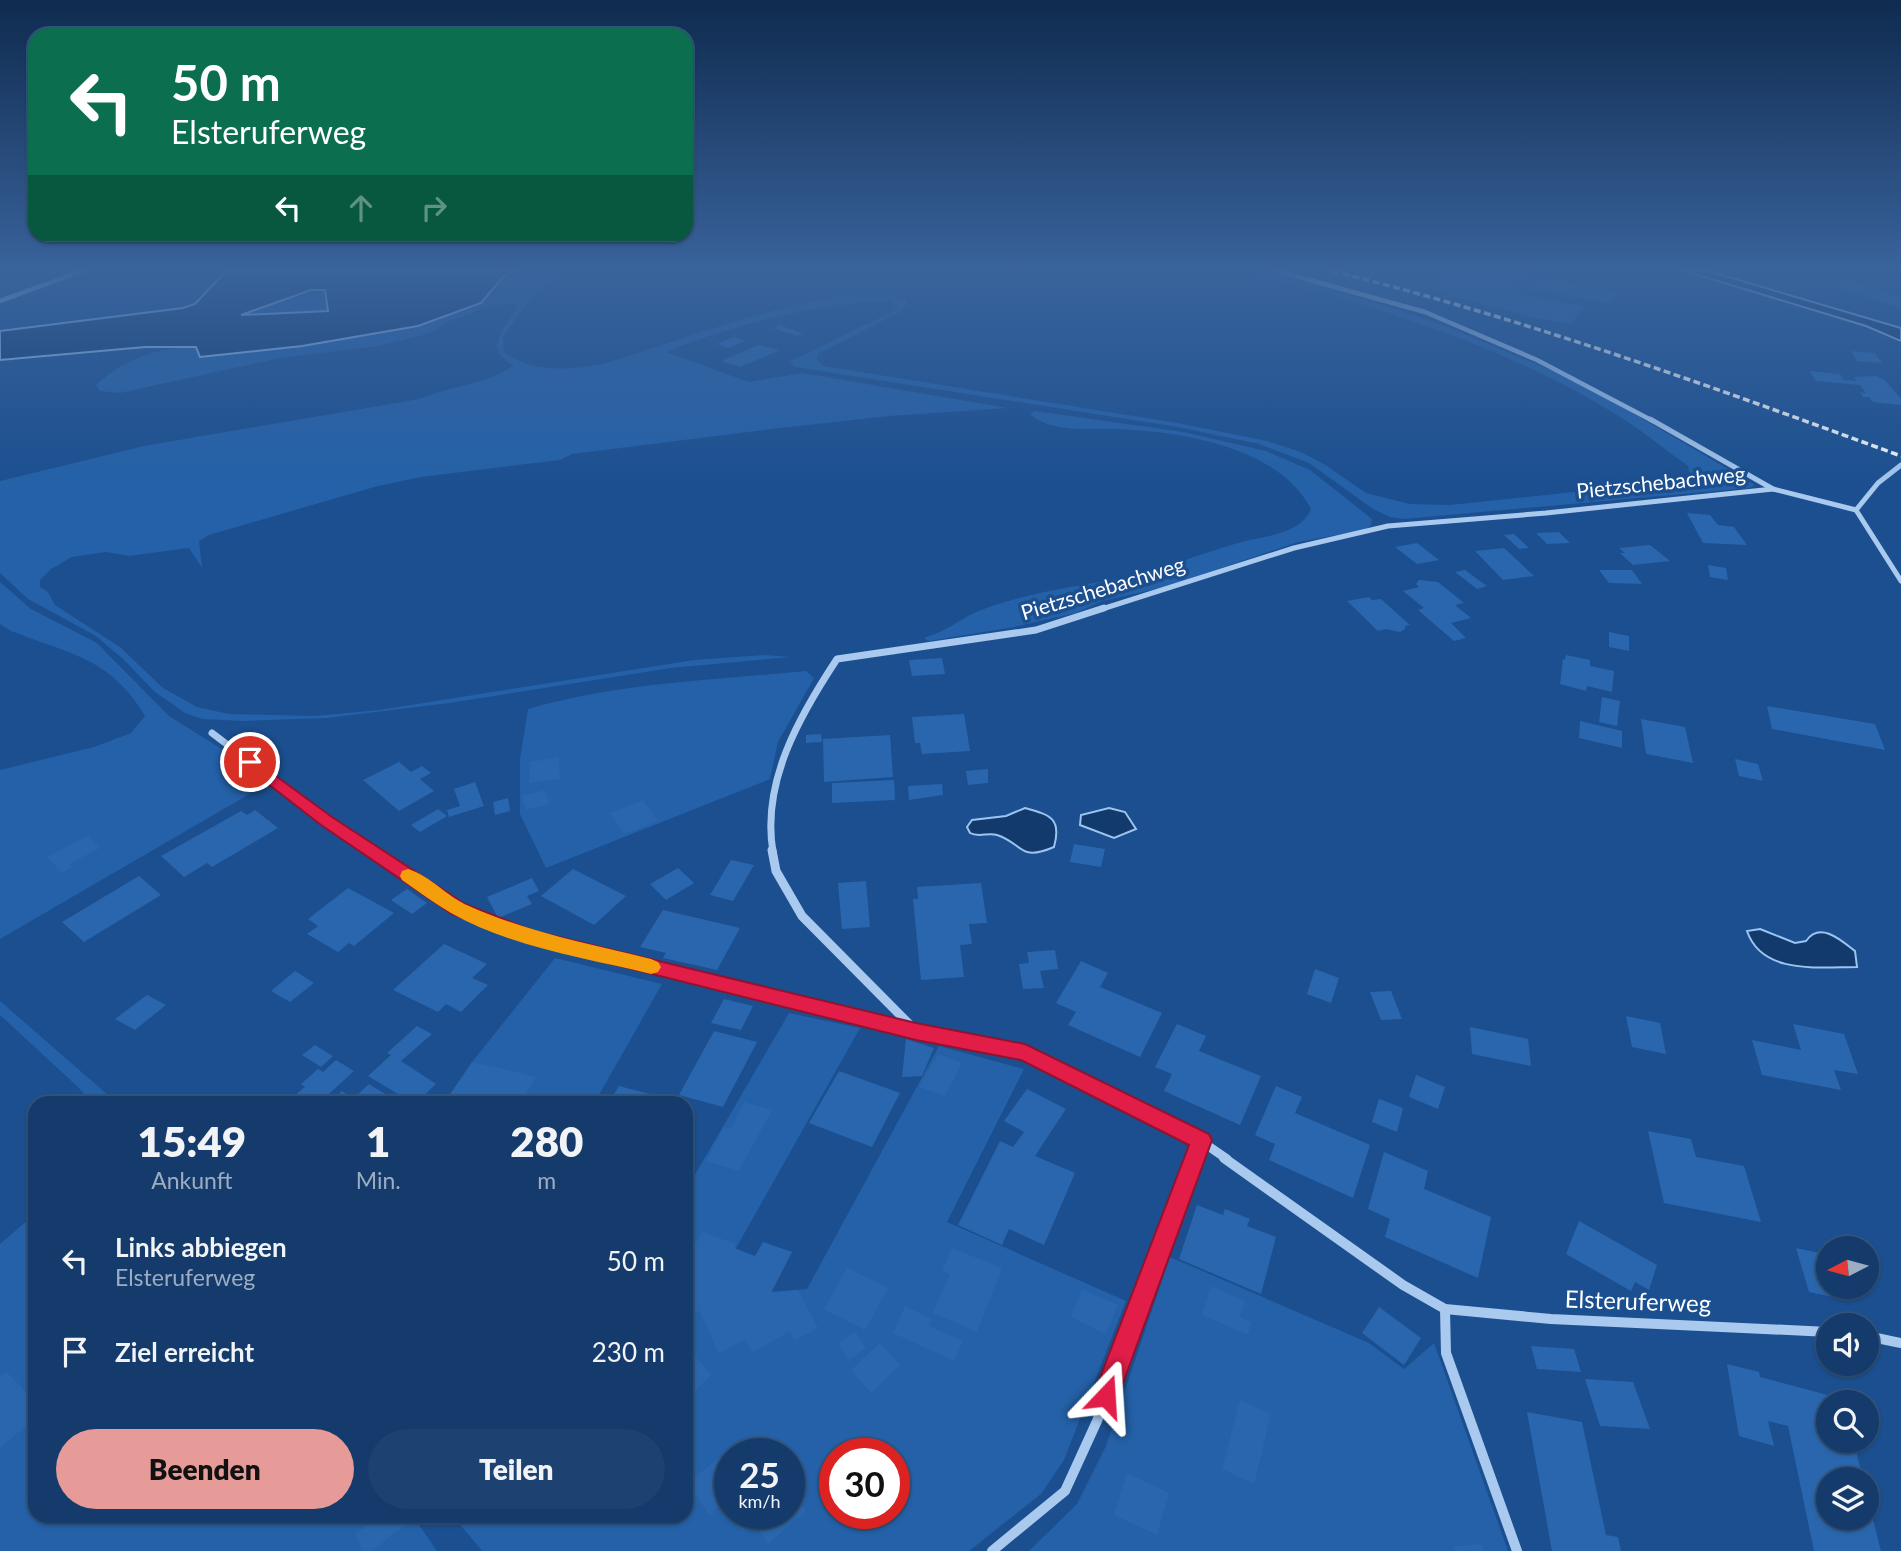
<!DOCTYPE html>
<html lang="de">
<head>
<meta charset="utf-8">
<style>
  body { margin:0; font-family:Lato,sans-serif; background:#1d4271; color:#f1f3f6; height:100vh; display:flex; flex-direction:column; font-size:26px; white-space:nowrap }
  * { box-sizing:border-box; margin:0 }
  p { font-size:23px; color:#9dadc1 }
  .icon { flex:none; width:38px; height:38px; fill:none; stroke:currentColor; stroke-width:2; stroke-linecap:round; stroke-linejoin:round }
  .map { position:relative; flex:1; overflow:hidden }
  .drawer { position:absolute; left:28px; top:1096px; width:665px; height:427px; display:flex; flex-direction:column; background:#143b6b; border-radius:21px; box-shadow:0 2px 5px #0004,0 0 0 2px #33557e }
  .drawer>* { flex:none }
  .guide { position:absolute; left:28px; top:28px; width:665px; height:214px; border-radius:21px; box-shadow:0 2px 5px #0004,0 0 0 2px #33557e; background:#0b6e4f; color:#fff; overflow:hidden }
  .needle { width:46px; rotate:264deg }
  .controls { position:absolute; left:1816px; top:1236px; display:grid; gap:14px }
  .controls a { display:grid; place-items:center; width:63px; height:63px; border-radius:50%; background:#143b6b; box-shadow:0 2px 5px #0004,0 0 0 2px #33557e; font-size:35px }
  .speed { position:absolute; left:714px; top:1438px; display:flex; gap:14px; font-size:35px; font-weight:700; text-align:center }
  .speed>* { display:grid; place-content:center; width:91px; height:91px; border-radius:50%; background:#143b6b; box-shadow:0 2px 5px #0004,0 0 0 2px #33557e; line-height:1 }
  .speed small { font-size:18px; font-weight:400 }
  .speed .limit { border:10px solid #d22; background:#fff; color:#111 }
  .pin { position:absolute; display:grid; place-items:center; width:60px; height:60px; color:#fff; margin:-30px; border:4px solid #fff; border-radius:50%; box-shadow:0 2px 7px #0007 }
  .me { position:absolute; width:77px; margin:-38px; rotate:20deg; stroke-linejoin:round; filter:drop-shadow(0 0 5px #0008) }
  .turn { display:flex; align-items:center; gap:24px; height:147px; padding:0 28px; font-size:32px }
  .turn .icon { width:91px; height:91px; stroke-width:2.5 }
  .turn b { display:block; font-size:49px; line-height:60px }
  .lanes { display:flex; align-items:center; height:66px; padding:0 28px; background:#0003; justify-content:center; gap:35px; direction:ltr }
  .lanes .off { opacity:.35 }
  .eta { display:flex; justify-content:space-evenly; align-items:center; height:119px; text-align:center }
  .eta b { font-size:42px; font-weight:800; line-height:49px }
  .button { display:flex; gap:14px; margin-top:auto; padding:14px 28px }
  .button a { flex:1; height:80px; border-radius:42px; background:#e69b98; color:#111; font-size:28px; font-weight:800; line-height:80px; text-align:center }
  .button a+a { background:#1d4271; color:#f1f3f6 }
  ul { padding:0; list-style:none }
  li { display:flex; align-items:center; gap:21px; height:91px; padding:0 28px }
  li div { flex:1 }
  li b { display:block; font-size:26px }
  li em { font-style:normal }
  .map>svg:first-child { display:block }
</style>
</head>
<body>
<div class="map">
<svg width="1901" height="1551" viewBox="0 0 1901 1551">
  <rect width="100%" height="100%" fill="#1b4f8f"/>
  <!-- green -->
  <g fill="#2461a8" fill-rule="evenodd">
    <path d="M512 271H563L527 303 503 336 504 352C530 373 571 370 602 364 671 346 844 273 907 300L905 307 896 314 818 354 817 360 824 366 1177 423 1267 441 1301 452 1324 464 1366 493 1410 504 1450 505 1678 481 1690 478 1688 466C1668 452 1649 436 1628 422 1512 347 1374 305 1241 271H1261L1380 304 1443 325 1553 371 1619 405 1755 485 1749 488 1404 519 1390 517 1373 509 1309 463 1259 444 1178 427 795 367 789 362 898 309 890 301C825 301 726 327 666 352L749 382 802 373 1008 408 889 416 780 428 572 454 560 460 421 477 378 486 209 535 199 541 202 568 189 548 129 556 106 552 72 557 51 569 40 580V587L48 592 55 605 120 647 163 688 197 707 229 714 315 716 379 710 694 660 765 655 791 657 671 668 449 703 327 718 243 721 202 719 185 713 155 692 123 659 96 636 28 599 0 573V481L144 446 419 399C450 386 484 385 513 366L501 356 496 347 502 331 518 306 512 303 493 305 447 322 430 333 378 346 280 358 120 393 100 391 96 385C125 358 157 348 196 347L200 357 302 346 418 326 481 303 502 278Z"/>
    <polygon points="1447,271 1557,271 1527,274 1517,288 1524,294 1585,307 1570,324 1526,316 1435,291"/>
    <polygon points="310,290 325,290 328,311 239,316"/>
    <path d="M1035 411 1183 432 1266 451 1310 470 1372 519 1371 525 1365 530 1298 542 1165 587 1102 601 1076 613 1014 627 929 641 925 639 926 637C945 632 957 621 974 613 1022 592 1079 587 1130 576 1167 568 1204 552 1242 542 1265 536 1301 534 1311 509 1279 447 1183 432 1119 429 1092 428 1053 434 1030 414Z"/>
    <path d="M0 582 31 609 97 643 169 716 233 756 260 788 0 939V770L94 747 131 733 145 716C111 658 70 654 11 631L0 624Z"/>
    <path d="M806 671 814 678 778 742 770 779 546 868 520 814V759L528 709C617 683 714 680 806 671Z"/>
    <polygon points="555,958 662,984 595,1102 445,1102 472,1062"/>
    <polygon points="0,1001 116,1102 90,1102 79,1088 0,1015"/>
    <path d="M789 1013 860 1028 709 1296 807 1289 939 1046 1024 1069 947 1222 1126 1301 1064 1460 1041 1494 969 1551H482L453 1516H686V1190ZM730 1454H789V1514H730ZM835 1454H894V1514H835Z"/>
    <polygon points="35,1214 35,1516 413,1516 437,1551 0,1551 0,1244"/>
    <polygon points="1170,1257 1369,1343 1404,1369 1434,1343 1508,1551 1029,1551 1077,1504 1106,1446"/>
  </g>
  <!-- water -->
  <g fill="#123a6d" stroke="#9cc4f0" stroke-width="2" fill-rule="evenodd">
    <path d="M226 271H512L502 278 481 303 418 326 302 346 200 357 196 347H145L0 360V331L183 308 195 304ZM311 290H325L328 311 241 315Z"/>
    <polygon points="1685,271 1708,271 1901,328 1901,341 1866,326"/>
    <path d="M1025 808C1050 815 1062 818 1054 847 1019 862 1024 844 997 835 988 832 979 838 970 833L967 827 972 820 1006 816Z"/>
    <polygon points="1109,808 1125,812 1136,829 1114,838 1080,825 1081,815"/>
    <path d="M1760 929 1795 943 1806 941C1820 921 1841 940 1855 951L1857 967C1819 967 1762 975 1747 931Z"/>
  </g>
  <!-- building -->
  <g fill="#2a66ad">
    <polygon points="1541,278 1568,283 1618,293 1610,303 1532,289"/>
    <polygon points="1849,281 1901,297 1901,308 1831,286"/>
    <polygon points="780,325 804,334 796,336 773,328"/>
    <polygon points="734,337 746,341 728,348 717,344"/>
    <polygon points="758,345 780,350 740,367 722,361"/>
    <polygon points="1851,351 1875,353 1882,363 1857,361"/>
    <polygon points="1809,371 1840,374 1844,380 1857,381 1854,377 1876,376 1885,380 1901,399 1901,405 1873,402 1869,397 1863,397 1860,392 1866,393 1860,385 1816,381"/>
    <polygon points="1687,513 1710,515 1718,525 1734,527 1747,545 1703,543"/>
    <polygon points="1559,532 1570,543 1547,544 1536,533"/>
    <polygon points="1514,534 1529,548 1519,549 1504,535"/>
    <polygon points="1417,543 1439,560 1417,564 1395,547"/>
    <polygon points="1650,545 1670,561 1633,565 1620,553 1625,553 1619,548"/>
    <polygon points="1504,548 1518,561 1534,576 1503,580 1475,551"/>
    <polygon points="1708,565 1726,568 1728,580 1710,577"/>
    <polygon points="1465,570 1487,586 1477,589 1455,572"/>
    <polygon points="1599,570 1632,570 1642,584 1609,583"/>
    <polygon points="1419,580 1438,582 1464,603 1455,605 1471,618 1451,623 1466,638 1454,641 1418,610 1424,608 1403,591 1419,587 1416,584"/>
    <polygon points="1369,597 1372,600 1381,599 1410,625 1405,626 1405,629 1400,632 1386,629 1378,631 1347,601"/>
    <polygon points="1609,632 1629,636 1629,651 1609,647"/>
    <polygon points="1566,655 1590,660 1590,666 1614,671 1612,692 1587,686 1586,691 1560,684 1563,659 1565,660"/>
    <polygon points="942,658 945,674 912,676 909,660"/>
    <polygon points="1602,697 1620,701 1617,726 1599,722"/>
    <polygon points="1767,706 1875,724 1885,750 1772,729"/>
    <polygon points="964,714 970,751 922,754 920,743 915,743 912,717"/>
    <polygon points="1641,719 1685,727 1693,763 1646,754"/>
    <polygon points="1580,721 1622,731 1622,748 1579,738"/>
    <polygon points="821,734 822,742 806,743 806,735"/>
    <polygon points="890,735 893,777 824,782 823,739"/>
    <polygon points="559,757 560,779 529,783 530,762"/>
    <polygon points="1735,759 1758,764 1763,781 1739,776"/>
    <polygon points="399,762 411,772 422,766 431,773 420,779 434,791 399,811 363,780"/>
    <polygon points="988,769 988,783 968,785 966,771"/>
    <polygon points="894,780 895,800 832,803 832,783"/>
    <polygon points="475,782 484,806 449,817 447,810 460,806 454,789"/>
    <polygon points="942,784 943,795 909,800 908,786"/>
    <polygon points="545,790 549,804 526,810 522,796"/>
    <polygon points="508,798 510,811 495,815 493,802"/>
    <polygon points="643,800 658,821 624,834 610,813"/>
    <polygon points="438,809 447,816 420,832 411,825"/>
    <polygon points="255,810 278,828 212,867 207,863 184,877 161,856 241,811 247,815"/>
    <polygon points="88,836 100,848 69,864 72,867 62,873 47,857"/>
    <polygon points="1074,844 1105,849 1101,867 1070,862"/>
    <polygon points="731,860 754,865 733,901 710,895"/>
    <polygon points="678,868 694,883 666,900 650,884"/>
    <polygon points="573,869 626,896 594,925 541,896"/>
    <polygon points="139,876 161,895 84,942 62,922"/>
    <polygon points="532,878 539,891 527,896 532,904 498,918 487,897"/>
    <polygon points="866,881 870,927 842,929 838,883"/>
    <polygon points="981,883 987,923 969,924 972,944 960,945 964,977 921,980 913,899 918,899 917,887"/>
    <polygon points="348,888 394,913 354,946 349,943 338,952 307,934 318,926 308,919"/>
    <polygon points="407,889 427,903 412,914 391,900"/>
    <polygon points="663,910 740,928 717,970 663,958 666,953 640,947"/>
    <polygon points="444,944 487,964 472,978 488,985 461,1012 446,1004 438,1012 393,990"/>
    <polygon points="1055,950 1058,969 1040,971 1044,988 1023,989 1019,964 1029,963 1027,952"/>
    <polygon points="1081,961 1108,973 1100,987 1162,1013 1140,1057 1068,1025 1076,1012 1056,1003"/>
    <polygon points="1315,969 1339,978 1331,1003 1307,994"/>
    <polygon points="295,971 314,983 290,1002 271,991"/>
    <polygon points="1391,991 1402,1019 1381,1020 1370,992"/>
    <polygon points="147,995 166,1005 135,1030 115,1019"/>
    <polygon points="724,999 753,1006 741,1030 711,1023"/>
    <polygon points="1626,1016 1660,1023 1666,1054 1632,1047"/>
    <polygon points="1177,1024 1206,1036 1199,1051 1261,1076 1240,1125 1164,1091 1172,1074 1155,1067"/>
    <polygon points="1793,1024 1844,1034 1858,1074 1834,1070 1841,1090 1762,1075 1752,1040 1801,1050"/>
    <polygon points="417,1026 432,1034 401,1061 436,1084 417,1102 411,1102 368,1076 391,1055 387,1053"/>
    <polygon points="1470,1027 1528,1039 1531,1066 1472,1054"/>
    <polygon points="714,1031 757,1042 723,1107 679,1095"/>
    <polygon points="906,1039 934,1048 922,1076 902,1077"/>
    <polygon points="315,1045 333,1056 321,1067 302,1055"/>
    <polygon points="938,1054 962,1063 945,1096 919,1087"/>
    <polygon points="336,1060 354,1071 320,1102 287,1102 305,1087 301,1084 318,1069 323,1072"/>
    <polygon points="472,1062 495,1067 536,1077 521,1102 445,1102"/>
    <polygon points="839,1071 900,1093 872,1147 809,1123"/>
    <polygon points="1416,1075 1445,1087 1438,1109 1409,1097"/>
    <polygon points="369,1084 398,1102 330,1102 342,1091 353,1099"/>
    <polygon points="619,1086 654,1095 650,1102 609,1102"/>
    <polygon points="1276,1086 1302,1097 1295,1113 1370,1145 1353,1198 1269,1160 1275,1144 1255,1135"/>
    <polygon points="1027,1089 1066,1109 1035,1156 1075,1173 1044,1245 1009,1229 1002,1245 958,1225 1000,1141 1013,1147 1024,1132 1004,1121"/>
    <polygon points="1379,1099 1403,1108 1397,1132 1372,1122"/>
    <polygon points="744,1102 772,1110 739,1171 706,1161 724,1127 731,1128"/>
    <polygon points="1648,1131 1691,1139 1696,1157 1744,1166 1761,1222 1664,1203"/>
    <polygon points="1384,1152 1428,1171 1424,1189 1491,1217 1478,1278 1385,1237 1390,1219 1368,1209"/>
    <polygon points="1197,1205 1223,1215 1225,1209 1250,1219 1247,1226 1276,1237 1261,1294 1179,1259"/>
    <polygon points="1579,1221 1657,1265 1649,1290 1635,1282 1631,1291 1566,1254"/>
    <polygon points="702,1232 736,1244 734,1248 755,1256 763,1242 792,1252 771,1293 798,1290 818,1328 794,1341 790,1331 752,1353 745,1339 719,1354 699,1310 686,1323 686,1261"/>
    <polygon points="952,1248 1002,1268 977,1332 933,1313 950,1274 942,1271"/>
    <polygon points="1796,1248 1829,1255 1829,1286 1843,1286 1847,1300 1809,1292"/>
    <polygon points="847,1268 888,1288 865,1330 824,1309"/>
    <polygon points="1211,1286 1245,1301 1240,1317 1251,1322 1248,1335 1202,1315"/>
    <polygon points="1082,1289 1118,1305 1106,1334 1071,1317"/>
    <polygon points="905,1306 932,1319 929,1326 963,1341 954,1361 893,1333"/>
    <polygon points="1379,1307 1421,1338 1404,1365 1362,1333"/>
    <polygon points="855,1332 866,1348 849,1360 838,1344"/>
    <polygon points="880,1343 900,1365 871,1393 851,1370"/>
    <polygon points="686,1346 711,1375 690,1396 686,1392"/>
    <polygon points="1531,1346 1574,1349 1581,1372 1537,1369"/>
    <polygon points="1727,1364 1759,1372 1760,1377 1835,1397 1836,1402 1829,1402 1829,1440 1845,1440 1847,1449 1856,1451 1863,1479 1829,1479 1829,1517 1867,1517 1868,1500 1881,1551 1814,1551 1788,1426 1768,1421 1774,1446 1739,1436"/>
    <polygon points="7,1372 35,1402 35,1418 0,1448 0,1377"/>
    <polygon points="1585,1379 1633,1382 1650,1429 1600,1426"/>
    <polygon points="1240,1400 1271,1414 1254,1484 1222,1469"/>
    <polygon points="1527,1412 1582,1422 1606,1535 1618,1537 1621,1551 1552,1551"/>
    <polygon points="739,1441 748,1454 730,1454 730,1510 725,1501 709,1515 688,1483"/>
    <polygon points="1127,1473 1169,1493 1157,1535 1114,1515"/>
    <polygon points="791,1489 806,1511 768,1544 754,1523 743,1532 732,1514 789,1514"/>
    <polygon points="380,1516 404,1516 408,1523 372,1551 363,1551 355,1534"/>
    <polygon points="1481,1544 1484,1551 1455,1551 1454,1547"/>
  </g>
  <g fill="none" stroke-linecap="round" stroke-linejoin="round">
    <!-- street-far4 -->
    <g stroke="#a9c9ee" stroke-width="4.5">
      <polyline points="1277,271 1425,312 1537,360 1653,421"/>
      <polyline points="0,301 82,271"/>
    </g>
    <!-- street-far3 -->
    <g stroke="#a9c9ee" stroke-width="5">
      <polyline points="1650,419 1773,489 1856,510"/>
      <polyline points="1856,510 1901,581"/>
      <polyline points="1856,510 1878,483 1901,465"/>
      <polyline points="1099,610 1294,548 1388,526 1546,513 1773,489"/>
    </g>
    <!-- street-far2 -->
    <g stroke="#a9c9ee" stroke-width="7">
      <polyline points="212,733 369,852"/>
      <path d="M773 852C761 782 800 715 837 659L1036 630 1104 608"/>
    </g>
    <!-- street-far1 -->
    <g stroke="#a9c9ee" stroke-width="9">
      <polyline points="366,850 457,908 503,928 916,1031 1025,1052 1201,1141 1227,1159"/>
      <polyline points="772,850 776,871 802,916 916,1031"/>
      <polyline points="1194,1159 1201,1141"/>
    </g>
    <!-- street -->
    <g stroke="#a9c9ee" stroke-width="10">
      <polyline points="1224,1158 1403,1285 1445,1309 1551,1319 1829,1332"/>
      <polyline points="1445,1309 1446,1353 1517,1551"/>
      <polyline points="1867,1336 1901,1343"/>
      <polyline points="992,1551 1065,1491 1097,1421 1195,1158"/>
    </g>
    <!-- rail -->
    <path stroke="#fff" stroke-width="3.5" stroke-dasharray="7 3.5" stroke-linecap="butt" d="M1332 271C1526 319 1713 387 1901 456"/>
  </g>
  <!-- sky -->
  <linearGradient id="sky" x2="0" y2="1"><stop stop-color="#0f2b4f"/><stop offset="0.55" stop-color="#39639b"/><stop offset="1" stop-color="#39639b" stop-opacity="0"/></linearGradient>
  <rect width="1901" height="489" fill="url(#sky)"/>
  <!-- route -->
  <polygon fill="#e11d48" stroke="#92132f" stroke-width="2" points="250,757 332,817 465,904 534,931 916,1023 1025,1044 1209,1134 1212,1140 1115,1405 1106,1408 1097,1405 1093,1396 1189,1145 1021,1060 916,1040 532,944 452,914 321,825 245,766 242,762 245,759"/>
  <!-- slow -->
  <path fill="#f59e0b" d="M408 869C431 876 447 897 469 906 527 932 589 944 651 959L658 962 661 967 658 972 651 974C586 958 511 947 451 913 434 903 418 891 402 880L400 876 402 871Z"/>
  <g text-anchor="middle" stroke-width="7" stroke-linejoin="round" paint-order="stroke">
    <!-- street labels -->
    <g font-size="21" fill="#fff" stroke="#1b4f8f">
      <text transform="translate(1661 483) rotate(-6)" y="7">Pietzschebachweg</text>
      <text transform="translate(1103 589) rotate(-17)" y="7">Pietzschebachweg</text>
    </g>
    <!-- near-street labels -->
    <g font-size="24" fill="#fff" stroke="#1b4f8f">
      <text transform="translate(1638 1302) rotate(2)" y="8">Elsteruferweg</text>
    </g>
  </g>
</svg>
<div class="controls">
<a><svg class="needle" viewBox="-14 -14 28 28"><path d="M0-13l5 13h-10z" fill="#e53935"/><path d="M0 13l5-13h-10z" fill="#9dadc1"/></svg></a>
<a><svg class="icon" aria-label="sound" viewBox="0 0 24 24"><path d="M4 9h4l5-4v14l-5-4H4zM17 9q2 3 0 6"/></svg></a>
<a><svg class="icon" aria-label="search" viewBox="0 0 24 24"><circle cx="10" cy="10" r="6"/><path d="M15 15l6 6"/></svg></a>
<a><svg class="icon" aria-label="layers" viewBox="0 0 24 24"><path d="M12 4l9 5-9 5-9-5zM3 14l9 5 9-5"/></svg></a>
</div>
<div class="speed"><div>25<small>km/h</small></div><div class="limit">30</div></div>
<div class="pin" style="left:250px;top:762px;background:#d93025"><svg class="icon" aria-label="arrive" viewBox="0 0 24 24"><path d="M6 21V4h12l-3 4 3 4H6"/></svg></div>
<svg class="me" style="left:1106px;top:1396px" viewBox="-20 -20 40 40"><path d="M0-17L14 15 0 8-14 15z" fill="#e11d48" stroke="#fff" stroke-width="4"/></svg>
<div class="guide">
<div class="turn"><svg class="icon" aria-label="left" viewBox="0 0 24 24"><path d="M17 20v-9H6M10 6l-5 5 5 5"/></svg><div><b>50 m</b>Elsteruferweg</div></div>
<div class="lanes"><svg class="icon" aria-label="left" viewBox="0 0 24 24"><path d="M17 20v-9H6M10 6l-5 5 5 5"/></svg><svg class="icon off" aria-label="ahead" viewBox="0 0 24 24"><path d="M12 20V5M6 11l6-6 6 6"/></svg><svg class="icon off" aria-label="right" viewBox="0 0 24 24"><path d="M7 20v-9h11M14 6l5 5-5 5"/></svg></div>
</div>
<section class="drawer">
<div class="eta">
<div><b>15:49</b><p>Ankunft</p></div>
<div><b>1</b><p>Min.</p></div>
<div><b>280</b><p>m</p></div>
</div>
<ul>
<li><svg class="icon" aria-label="left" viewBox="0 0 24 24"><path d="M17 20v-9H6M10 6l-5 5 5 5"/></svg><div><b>Links abbiegen</b><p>Elsteruferweg</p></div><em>50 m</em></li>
<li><svg class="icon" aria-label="arrive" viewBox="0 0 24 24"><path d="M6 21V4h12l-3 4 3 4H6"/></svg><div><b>Ziel erreicht</b></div><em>230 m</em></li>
</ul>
<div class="button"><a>Beenden</a><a>Teilen</a></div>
</section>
</div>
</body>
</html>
